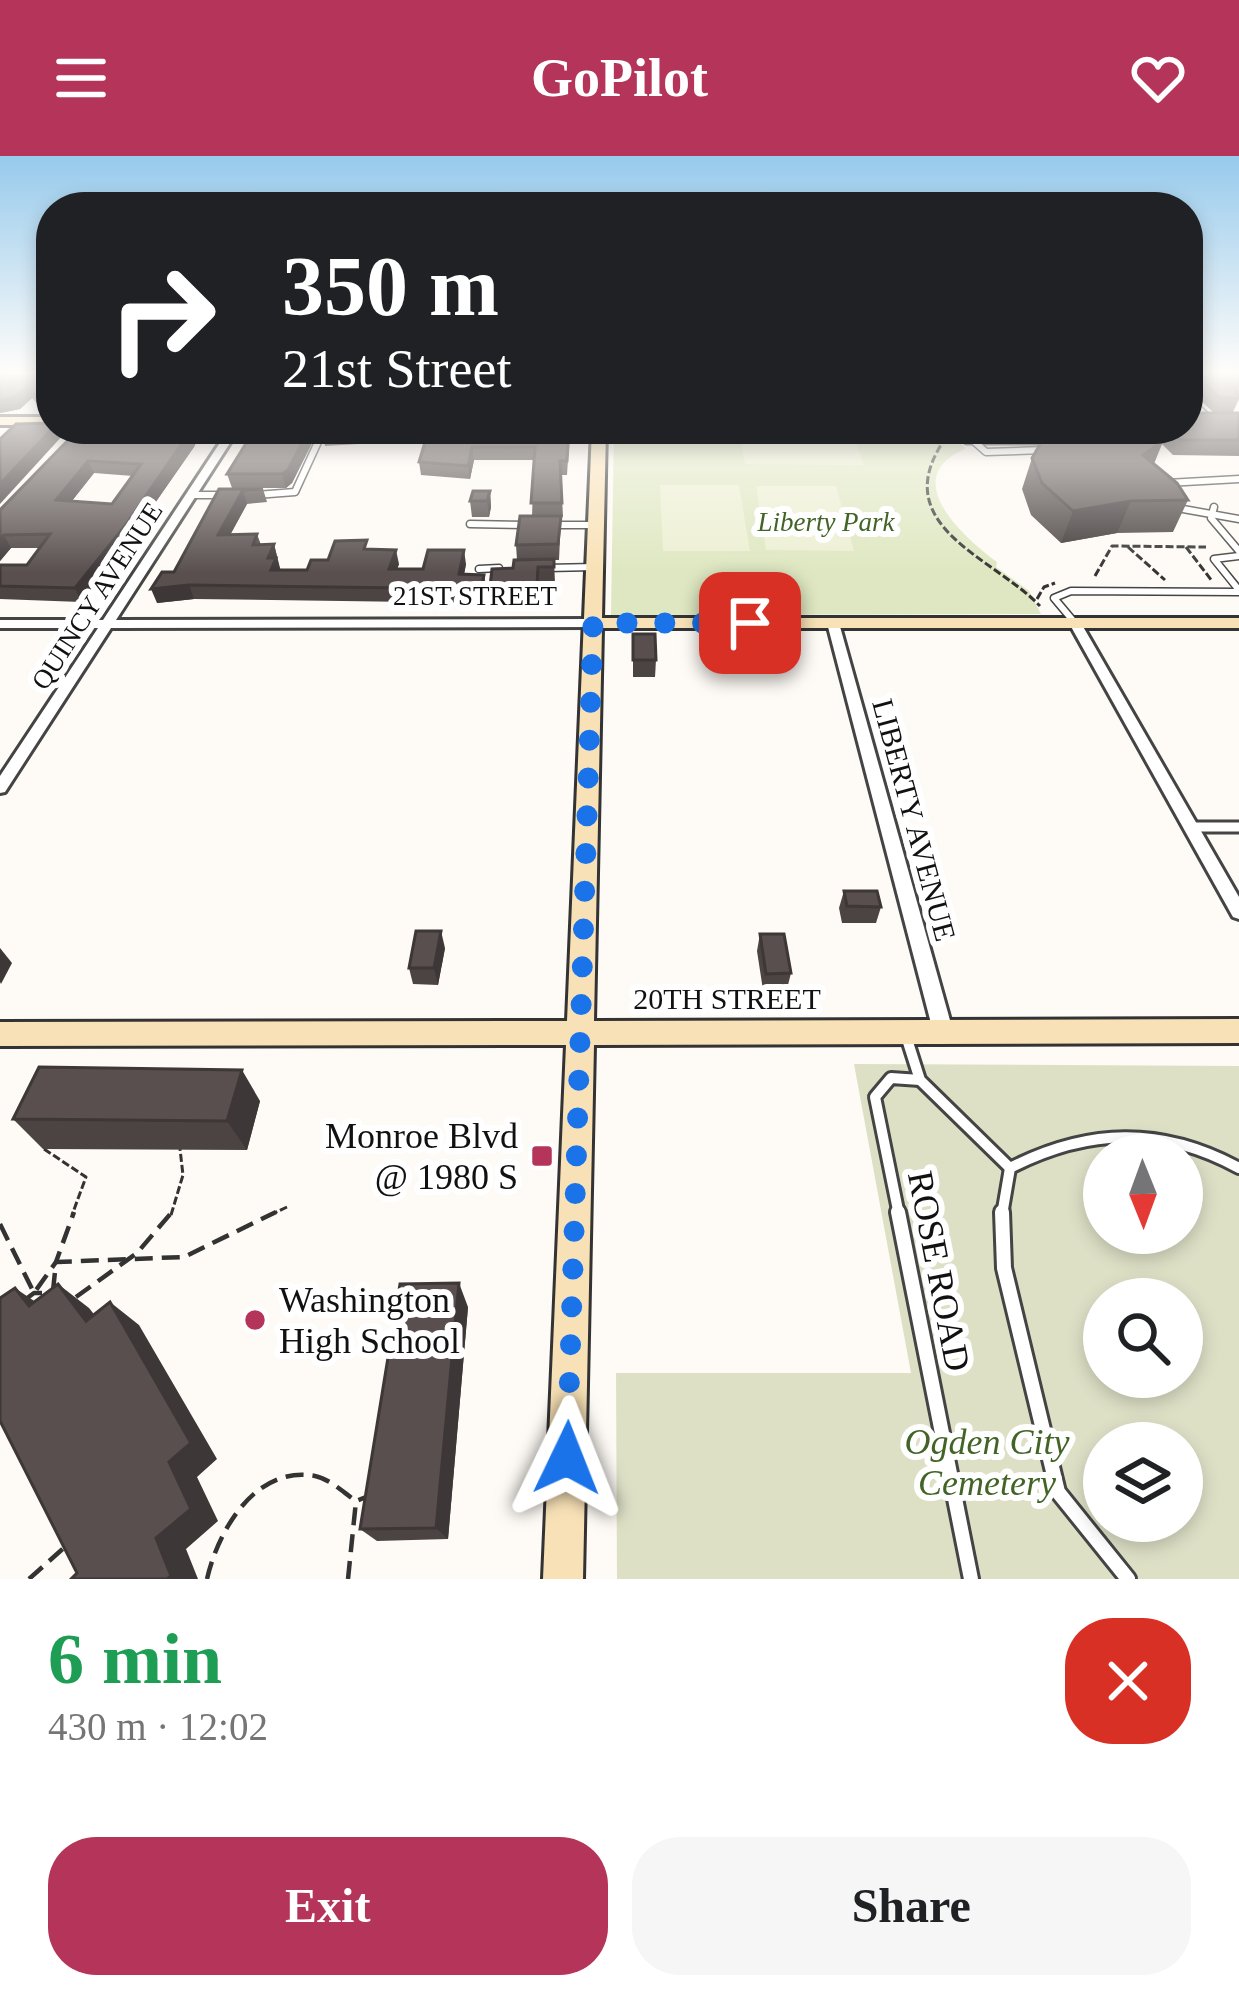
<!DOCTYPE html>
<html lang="en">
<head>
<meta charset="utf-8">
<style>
  body { margin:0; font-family:Georgia,serif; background:#f6f6f6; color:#202124; height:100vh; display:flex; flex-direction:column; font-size:45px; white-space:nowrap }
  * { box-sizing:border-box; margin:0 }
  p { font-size:39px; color:#757577 }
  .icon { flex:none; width:66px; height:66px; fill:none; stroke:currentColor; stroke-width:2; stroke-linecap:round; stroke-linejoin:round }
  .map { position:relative; height:1423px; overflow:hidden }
  .panel { display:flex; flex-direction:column; background:#fff; flex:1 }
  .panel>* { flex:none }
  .top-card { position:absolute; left:36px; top:36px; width:1167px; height:252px; border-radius:48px; box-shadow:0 6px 18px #0003; background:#202124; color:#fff; overflow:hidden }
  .needle { width:78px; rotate:179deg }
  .buttons { position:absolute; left:1083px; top:978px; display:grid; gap:24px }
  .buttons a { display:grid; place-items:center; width:120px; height:120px; border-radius:50%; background:#fff; box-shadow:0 6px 18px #0003; font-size:60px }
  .pin { position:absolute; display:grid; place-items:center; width:102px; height:102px; color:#fff; margin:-51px; border-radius:24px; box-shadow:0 6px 18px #0006 }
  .me { position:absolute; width:132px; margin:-66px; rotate:2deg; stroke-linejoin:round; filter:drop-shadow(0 0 9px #0008) }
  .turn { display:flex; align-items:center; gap:42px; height:252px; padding:0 48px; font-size:54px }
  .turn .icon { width:156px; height:156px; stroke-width:2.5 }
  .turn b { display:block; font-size:84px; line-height:102px }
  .round { display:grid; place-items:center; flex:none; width:126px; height:126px; border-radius:48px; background:#f6f6f6 }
  .headline { display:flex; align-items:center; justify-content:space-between; height:204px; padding:0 48px }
  h1 { font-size:72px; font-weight:700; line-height:90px; color:#1e9e55 }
  .action { display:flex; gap:24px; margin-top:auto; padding:24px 48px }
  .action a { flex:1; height:138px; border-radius:48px; background:#b5345a; color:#fff; font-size:48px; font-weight:700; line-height:138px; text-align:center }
  .action a+a { background:#f6f6f6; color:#202124 }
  header { display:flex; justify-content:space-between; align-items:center; height:156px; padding:0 48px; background:#b5345a; color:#fff; font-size:54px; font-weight:700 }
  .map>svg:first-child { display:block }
</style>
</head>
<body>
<header><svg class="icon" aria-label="menu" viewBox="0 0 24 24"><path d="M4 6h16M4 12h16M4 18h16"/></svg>GoPilot<svg class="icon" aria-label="heart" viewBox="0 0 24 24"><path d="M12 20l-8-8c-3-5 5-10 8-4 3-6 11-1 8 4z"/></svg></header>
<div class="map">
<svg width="1239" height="1423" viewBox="0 0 1239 1423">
  <rect width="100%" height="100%" fill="#fefaf5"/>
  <!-- green -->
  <path fill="#dee7c1" d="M614 273H954L965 293C897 322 964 382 997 406L996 411 1029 435 1041 458 611 459Z"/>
  <!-- cemetery -->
  <path fill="#dee0c6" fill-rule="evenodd" d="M854 908 1239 910V1423H617L616 1217H911ZM1104 999H1182V1077H1104ZM1104 1143H1182V1221H1104ZM1104 1287H1182V1365H1104Z"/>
  <!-- pitch -->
  <g fill="#ecefd2">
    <polygon points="740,281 854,282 864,309 745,308"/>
    <polygon points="660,329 739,329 750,395 663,395"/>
    <polygon points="756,330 836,330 854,395 766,394"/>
  </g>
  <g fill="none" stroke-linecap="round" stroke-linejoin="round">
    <!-- lane-far3 casing -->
    <g stroke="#444" stroke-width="9">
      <g id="lane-far3">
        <polyline points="1188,242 1211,265"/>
        <polyline points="960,273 986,296 1044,294"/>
        <polyline points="967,285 1052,285"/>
        <polyline points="1167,327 1239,323"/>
        <polyline points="191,339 228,339"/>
        <polyline points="256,339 295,336 324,273"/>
        <polyline points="1172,351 1239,363"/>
        <polyline points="1214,351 1211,362 1239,395"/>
        <polyline points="470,368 530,369"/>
        <polyline points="553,369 596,369"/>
        <polyline points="1239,400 1214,403 1239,434"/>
        <polyline points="546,412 595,411"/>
        <polyline points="479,413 499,412"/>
        <polyline points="1075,467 1054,442 1071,435 1239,436"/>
      </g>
    </g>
    <!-- lane-far2 casing -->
    <g stroke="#444" stroke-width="15">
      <polyline id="lane-far2" points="1191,671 1239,671"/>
    </g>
    <!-- lane-far1 casing -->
    <g stroke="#444" stroke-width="16">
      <g id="lane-far1">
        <polyline points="906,880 920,924 1010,1012"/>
        <polyline points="899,1059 875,941 891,922 920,924"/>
        <path d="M1002 1059 1010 1012C1088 972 1162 970 1239 1012"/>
      </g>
    </g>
    <!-- lane casing -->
    <g stroke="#444" stroke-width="20">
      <g id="lane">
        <polyline points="898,1056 971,1423"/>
        <polyline points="1002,1056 1004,1112 1058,1336 1128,1423"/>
      </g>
    </g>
    <!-- street casing -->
    <g stroke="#444" stroke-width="6">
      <g id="street">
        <polygon points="229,273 239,273 116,464 593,463 599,467 593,471 111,472 5,636 0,637 0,620 98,472 0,472 0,464 103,464"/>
        <polygon points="833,463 839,467 953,875 950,881 943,883 936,881 933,875 827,467"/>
        <polygon points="1075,463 1081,467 1239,741 1239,763 1233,761 1069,467"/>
      </g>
    </g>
    <!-- secondary casing -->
    <g stroke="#333" stroke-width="6">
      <g id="secondary">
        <rect x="0" y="261" width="51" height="8"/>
        <polygon points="592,273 606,273 602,462 1239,462 1239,472 602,472 594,865 1239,863 1239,887 594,889 583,1423 543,1423 566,889 0,890 0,866 567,865"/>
      </g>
    </g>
    <!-- path-far1 -->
    <g stroke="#333" stroke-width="3" stroke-dasharray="8 3" stroke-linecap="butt">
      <polyline points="795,274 796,282"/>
      <path d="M936 274 931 280 941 289C890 371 994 402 1040 450"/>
      <polyline points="1128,391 1165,424"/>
      <polyline points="1186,391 1212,425"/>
      <polyline points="1095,420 1112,390 1206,391"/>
      <polyline points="1037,443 1044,431 1055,427"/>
      <polyline points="44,993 86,1021 72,1059"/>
      <polyline points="171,1059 183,1019 180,993"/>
      <polyline points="270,1059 287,1051"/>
    </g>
    <!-- path -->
    <g stroke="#333" stroke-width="4.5" stroke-dasharray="18 9" stroke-linecap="butt">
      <polyline points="0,1068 34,1137 56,1106 74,1056"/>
      <polyline points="53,1135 56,1106 184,1101 276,1056"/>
      <polyline points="76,1141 137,1097 172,1056"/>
      <polyline points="26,1143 34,1137 50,1137"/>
      <polyline points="29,1423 66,1390"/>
      <path d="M207 1423C218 1375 255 1309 315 1320 330 1323 344 1337 356 1345"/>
      <polyline points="348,1423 356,1345 366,1341"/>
    </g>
    <!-- lane-far3 -->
    <use href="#lane-far3" stroke="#fff" stroke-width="6"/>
    <!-- lane-far2 -->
    <use href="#lane-far2" stroke="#fff" stroke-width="9"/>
    <!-- lane-far1 -->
    <use href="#lane-far1" stroke="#fff" stroke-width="10"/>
    <!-- lane -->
    <use href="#lane" stroke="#fff" stroke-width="14"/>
    <!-- street -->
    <use href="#street" fill="#fff" fill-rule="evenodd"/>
    <!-- secondary -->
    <use href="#secondary" fill="#f8e1b6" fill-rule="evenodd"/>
  </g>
  <!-- wall -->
  <g fill="#4c4443" fill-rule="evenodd">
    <polygon points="0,218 22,218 20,220 51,220 51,253 42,253 32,242 20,253 0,257"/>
    <polygon points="1188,218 1239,218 1239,243 1233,256 1213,256 1198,242 1191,257 1239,257 1239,300 1173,299 1162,288 1154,308 1188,344 1173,376 1117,377 1061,387 1031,359 1022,333 1032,302 1158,282 1149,273 1188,273"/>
    <path d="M79 273H199L200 278 194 291 130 383 81 446 0 443V409H27L40 392H11L0 405V354ZM94 317 133 320 112 348 72 345Z"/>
    <polygon points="255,273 319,273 292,327 286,332 232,332 227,318"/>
    <polygon points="323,273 570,273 567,319 561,319 563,361 561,361 559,404 554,404 555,427 540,427 538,445 491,446 490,430 513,412 517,404 516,389 532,360 534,304 474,304 470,323 421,319 419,306 427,278 409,285 325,290 322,277"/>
    <polygon points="219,333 263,333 267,346 247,348 230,379 257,378 261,389 274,388 280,414 307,414 328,404 369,393 399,408 397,413 423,413 466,408 464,419 484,419 486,433 483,447 194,443 157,447"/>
    <polygon points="490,335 491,351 489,361 472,361 470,345"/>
    <polygon points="633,478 656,504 655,521 633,521"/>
    <polygon points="844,735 881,751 876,767 842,767 839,752"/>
    <polygon points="760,778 791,817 787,833 763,834 757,795"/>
    <polygon points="445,792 438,829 413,828 409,812"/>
    <polygon points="260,945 247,994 43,993 13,963"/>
    <polygon points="468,1151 448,1383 377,1385 360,1373"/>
  </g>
  <!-- shaded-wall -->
  <g fill="#3e3737">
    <polygon points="26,231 32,242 20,253 0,257 0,244"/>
    <polygon points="52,273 60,273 63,279 0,348 0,328"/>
    <polygon points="192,273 199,273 200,278 194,291 130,383 81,446 75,432"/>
    <polygon points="309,273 319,273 292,327 286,332 282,318"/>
    <polygon points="407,273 442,273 409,285"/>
    <polygon points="1163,285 1150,316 1143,299"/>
    <polygon points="472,291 474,304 470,323 468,310"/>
    <polygon points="88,305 94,317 62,357 56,344"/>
    <polygon points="243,334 247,348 223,392 218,379"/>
    <polygon points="490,335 491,351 489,361 487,345"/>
    <polygon points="1131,345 1117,377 1061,387 1073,355"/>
    <polygon points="4,379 11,392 0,405 0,383"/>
    <polygon points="274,388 281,416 275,428 268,402"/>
    <polygon points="396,394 399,408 392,427 389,413"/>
    <polygon points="464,394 466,408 461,432 459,418"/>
    <polygon points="484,419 486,433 483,447 481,433"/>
    <polygon points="189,429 194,443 157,447 151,433"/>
    <polygon points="441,775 445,792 438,829 434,812"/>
    <polygon points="0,792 12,807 1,828 0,826"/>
    <polygon points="242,914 260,945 247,994 227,965"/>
    <polygon points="459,1127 468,1151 448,1383 436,1372"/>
    <polygon points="58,1128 89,1152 117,1187 86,1165"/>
    <polygon points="15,1132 49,1155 29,1150"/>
    <polygon points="110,1146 139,1169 217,1303 197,1321 218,1365 186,1393 198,1423 167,1423 156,1382 169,1306"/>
  </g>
  <!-- building -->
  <g fill="#584f4e" stroke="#3e3737" stroke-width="3" fill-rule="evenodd">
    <polygon points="0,218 5,218 3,220 51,220 51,241 37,241 26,231 14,241 0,244"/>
    <polygon points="1188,218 1239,218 1239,229 1234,231 1239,242 1220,242 1197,221 1188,224"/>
    <polygon points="1188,225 1198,242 1191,243 1191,257 1239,257 1239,284 1180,284 1170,273 1188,273"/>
    <polygon points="51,267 52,273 0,328 0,283 16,268"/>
    <path d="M79 273H192L125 370 75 432 0 430V409H27L50 378 4 379 0 383V354ZM88 305 141 308 112 348 56 344Z"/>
    <polygon points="255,273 309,273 288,314 282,318 227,318"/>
    <polygon points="323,273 392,273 322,277"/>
    <polygon points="429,273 569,273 567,305 560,305 562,347 531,347 535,291 472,291 468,310 419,306"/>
    <polygon points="1049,273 1140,273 1163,285 1143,299 1177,327 1188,344 1131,345 1073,355 1042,327 1032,302"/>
    <polygon points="219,333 263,333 243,334 218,379 257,378 253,389 274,388 268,402 276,402 271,414 307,414 311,404 328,404 335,385 367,384 364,393 396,394 389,413 423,413 428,394 464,394 459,418 484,419 481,433 189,429 151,433 162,416 174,416"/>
    <polygon points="473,335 490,335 487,345 470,345"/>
    <polygon points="520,360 561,360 558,388 516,389"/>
    <polygon points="554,403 554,411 538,411 537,429 490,430 492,413 513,412 514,404"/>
    <polygon points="633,478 655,478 656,504 633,504"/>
    <polygon points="844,735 877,735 881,751 847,750"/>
    <polygon points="416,775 441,775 434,812 409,812"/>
    <polygon points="760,778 784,778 791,817 766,818"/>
    <polygon points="39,911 242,914 227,965 13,963"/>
    <polygon points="459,1127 436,1372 360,1373 400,1128"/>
    <polygon points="58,1128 86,1165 110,1146 191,1287 169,1306 191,1353 156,1382 171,1420 167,1423 71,1423 77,1417 0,1265 0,1142 15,1132 29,1150"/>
  </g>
  <!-- sky -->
  <linearGradient id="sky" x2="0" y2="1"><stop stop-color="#97caec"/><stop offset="0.52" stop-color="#fffdfa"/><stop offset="1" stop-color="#fffdfa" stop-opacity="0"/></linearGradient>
  <rect width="1239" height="417" fill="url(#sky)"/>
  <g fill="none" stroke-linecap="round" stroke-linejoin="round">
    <!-- route -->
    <polyline stroke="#1a73e8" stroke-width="21" stroke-dasharray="0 37.8" points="567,1302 593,467 750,467"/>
  </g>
  <!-- markers -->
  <g fill="#b5345a" stroke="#fff" stroke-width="4.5">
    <rect x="530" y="988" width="24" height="24" rx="6"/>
    <circle cx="255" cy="1164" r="12"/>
  </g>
  <g text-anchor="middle" stroke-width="12" stroke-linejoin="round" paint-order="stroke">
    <!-- far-park labels -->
    <g font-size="27" font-style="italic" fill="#426426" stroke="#fff">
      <text x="826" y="375">Liberty Park</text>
    </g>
    <!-- far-street labels -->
    <g font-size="27" fill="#111" stroke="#fff">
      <text transform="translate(97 440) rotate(-57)" y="9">QUINCY AVENUE</text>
      <text x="475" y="449">21ST STREET</text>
    </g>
    <!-- street labels -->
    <g font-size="30" fill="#111" stroke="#fff">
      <text transform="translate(914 664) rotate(75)" y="10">LIBERTY AVENUE</text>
      <text x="727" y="853">20TH STREET</text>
    </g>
    <!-- near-poi labels -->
    <g font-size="36" fill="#111" stroke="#fff" text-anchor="end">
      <text x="518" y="992">Monroe Blvd<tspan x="518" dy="41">@ 1980 S</tspan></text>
      <text x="279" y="1156" text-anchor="start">Washington<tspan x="279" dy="41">High School</tspan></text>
    </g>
    <!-- near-street labels -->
    <g font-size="36" fill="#111" stroke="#fff">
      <text transform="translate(940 1115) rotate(79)" y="13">ROSE ROAD</text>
    </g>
    <!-- near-park labels -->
    <g font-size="36" font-style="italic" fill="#426426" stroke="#fff">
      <text x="987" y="1298">Ogden City<tspan x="987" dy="41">Cemetery</tspan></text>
    </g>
  </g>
</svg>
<div class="buttons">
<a><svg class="needle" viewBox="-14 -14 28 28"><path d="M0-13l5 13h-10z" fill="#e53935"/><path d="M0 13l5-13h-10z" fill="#757577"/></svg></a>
<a><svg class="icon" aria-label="search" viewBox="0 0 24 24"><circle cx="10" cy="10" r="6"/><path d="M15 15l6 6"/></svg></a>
<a><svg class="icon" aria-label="layers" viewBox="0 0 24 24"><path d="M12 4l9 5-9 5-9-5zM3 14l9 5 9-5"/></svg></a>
</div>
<div class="pin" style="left:750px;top:467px;background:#d93025"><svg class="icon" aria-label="arrive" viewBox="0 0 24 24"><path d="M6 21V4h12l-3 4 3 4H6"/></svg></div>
<svg class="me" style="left:567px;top:1302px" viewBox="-20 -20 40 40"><path d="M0-17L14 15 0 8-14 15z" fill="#1a73e8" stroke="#fff" stroke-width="4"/></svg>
<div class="top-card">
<div class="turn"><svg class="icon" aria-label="right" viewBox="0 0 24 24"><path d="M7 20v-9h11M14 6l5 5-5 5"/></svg><div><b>350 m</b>21st Street</div></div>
</div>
</div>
<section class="panel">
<div class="headline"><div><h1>6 min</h1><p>430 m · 12:02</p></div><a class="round" style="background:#d93025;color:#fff"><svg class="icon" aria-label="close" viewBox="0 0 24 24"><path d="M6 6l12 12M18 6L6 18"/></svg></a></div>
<div class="action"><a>Exit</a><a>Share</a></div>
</section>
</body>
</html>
